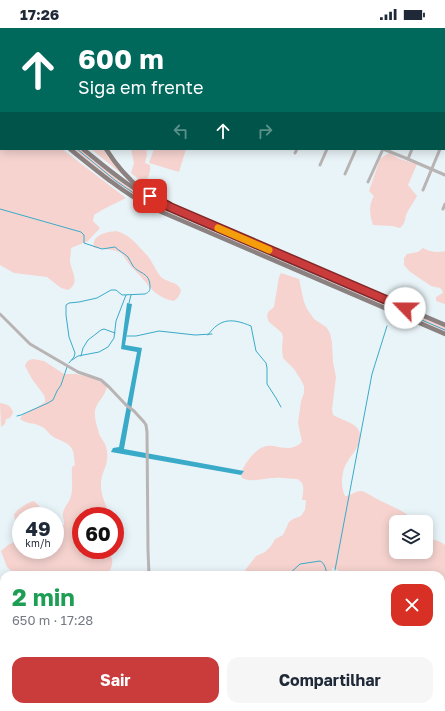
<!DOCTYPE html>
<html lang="pt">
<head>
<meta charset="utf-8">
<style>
  body { margin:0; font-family:"Golos Text",sans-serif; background:#f6f6f7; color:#1f2937; height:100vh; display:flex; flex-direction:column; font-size:15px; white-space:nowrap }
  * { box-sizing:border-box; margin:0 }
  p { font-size:13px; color:#747a83 }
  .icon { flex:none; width:22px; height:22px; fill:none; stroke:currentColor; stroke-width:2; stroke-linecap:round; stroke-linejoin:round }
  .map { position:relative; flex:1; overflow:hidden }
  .drawer { position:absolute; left:0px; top:543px; width:445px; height:140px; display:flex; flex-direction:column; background:#fff; border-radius:12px 12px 0 0; box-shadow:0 2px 10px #0003 }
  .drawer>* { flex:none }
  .hud { position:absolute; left:0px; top:0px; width:445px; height:122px; box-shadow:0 2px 10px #0003; background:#00695c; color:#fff; overflow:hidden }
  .buttons { position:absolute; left:389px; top:487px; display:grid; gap:8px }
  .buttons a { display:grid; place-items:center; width:44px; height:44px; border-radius:8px; background:#fff; box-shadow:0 2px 10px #0003; font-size:20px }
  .speed { position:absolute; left:12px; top:479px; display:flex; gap:8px; font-size:20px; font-weight:700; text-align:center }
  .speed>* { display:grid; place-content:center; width:52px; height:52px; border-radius:50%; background:#fff; box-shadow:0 2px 10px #0003; line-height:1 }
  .speed small { font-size:10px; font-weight:400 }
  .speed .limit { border:6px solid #d22; background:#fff; color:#111 }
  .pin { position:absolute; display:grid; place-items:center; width:34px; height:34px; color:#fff; margin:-17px; border-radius:8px; box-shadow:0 2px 6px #0006 }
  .me { position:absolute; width:44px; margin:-22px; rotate:293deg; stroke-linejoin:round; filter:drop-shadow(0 0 3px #0008) }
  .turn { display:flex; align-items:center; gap:14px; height:84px; padding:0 12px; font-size:18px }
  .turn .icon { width:52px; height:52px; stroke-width:2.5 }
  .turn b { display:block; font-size:28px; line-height:34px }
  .lanes { display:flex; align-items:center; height:38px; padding:0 12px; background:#0003; justify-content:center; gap:20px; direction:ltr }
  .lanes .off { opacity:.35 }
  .round { display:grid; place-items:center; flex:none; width:42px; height:42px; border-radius:12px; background:#f6f6f7 }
  .summary { display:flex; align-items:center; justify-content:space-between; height:68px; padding:0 12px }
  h1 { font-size:24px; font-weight:700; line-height:30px; color:#1e9e55 }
  .cta { display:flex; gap:8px; margin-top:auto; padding:8px 12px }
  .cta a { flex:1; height:46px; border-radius:12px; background:#ca3c3b; color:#fff; font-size:16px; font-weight:700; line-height:46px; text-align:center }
  .cta a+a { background:#f6f6f7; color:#1f2937 }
  .status { display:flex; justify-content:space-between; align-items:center; height:28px; padding:0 20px; background:#fff; direction:ltr }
  .status svg { height:11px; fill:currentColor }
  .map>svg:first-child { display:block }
</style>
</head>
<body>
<div class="status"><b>17:26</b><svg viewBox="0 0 49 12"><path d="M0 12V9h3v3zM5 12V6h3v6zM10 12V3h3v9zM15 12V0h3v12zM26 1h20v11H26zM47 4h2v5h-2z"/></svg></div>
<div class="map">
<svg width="445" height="683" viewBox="0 0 445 683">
  <rect width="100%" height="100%" fill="#e9f4f8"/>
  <!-- green -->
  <g fill="#f6d3cf">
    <polygon points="0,0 80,0 80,1 1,1 1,10 0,9"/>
    <path d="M0 74 1 75V121H62L126 170 102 182 94 187 93 193 100 200 88 213 71 220C71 224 70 229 70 233 71 243 81 255 68 262L61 260 47 249 14 245 0 237Z"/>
    <polygon points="73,121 80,121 116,150 138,165 324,247 322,252 151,178 120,159"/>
    <polygon points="91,121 103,121 111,133 123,147"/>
    <path d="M131 121H146L147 127 145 135 150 137C151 144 148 150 145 156L131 145 134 135Z"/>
    <polygon points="154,121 186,121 179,144 149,135"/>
    <path d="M389 125 400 131 417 136 408 157 417 168C414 174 411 177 408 183 404 189 407 194 400 200L392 198 373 197C370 188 368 177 374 168L369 163 380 131Z"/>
    <path d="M116 203C128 206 135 214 143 223 146 226 149 229 151 233 155 239 156 243 161 249 168 255 177 253 181 262 180 267 178 270 174 273 158 270 152 262 142 250 138 245 133 241 129 236 126 232 124 227 119 224 112 221 102 221 94 220 91 207 106 204 116 203Z"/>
    <path d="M423 220C430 224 437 225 445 223V276L436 273V269L443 265 442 262 440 260 431 258 409 243 404 237V230L407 226 418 224Z"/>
    <path d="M281 245 299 251 304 274 307 281 314 291 326 299 330 305 332 315 333 334 336 349 332 381 333 387C340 391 349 393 355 398 370 411 350 426 345 438 341 448 341 460 345 468 350 468 357 462 362 463 368 465 374 470 379 472 392 479 406 483 416 494H396V524H426V511L428 512C436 511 439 513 445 517V587L441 592V547H337L338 542 332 540V547H242L243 545 256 528 265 524 271 518 275 511 283 507 289 494 293 491 301 488 305 482 306 472H302C303 464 306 455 297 451 289 451 282 449 274 450 263 450 252 455 242 450L241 447 244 443H242C246 434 255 421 266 418 278 416 289 426 302 414L298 395 301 373 304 365V358L301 352 294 341 283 330 282 321 283 309 282 305 269 294 267 289 268 284 274 279 279 249Z"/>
    <polygon points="326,248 445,299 445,304 324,252"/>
    <path d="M33 331 44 333 64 346H76L93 350 105 356 107 358C106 368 96 374 95 383 94 391 98 401 100 408 102 411 105 415 106 419 111 437 100 443 101 458 101 468 107 479 110 488H81V522H109C109 526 112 529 112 532 113 537 110 543 108 547H15L7 539 1 523 8 517 19 512 21 509V522H55V497H64C65 493 62 489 63 485 64 479 68 476 70 471 74 461 71 449 72 439L75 437C73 422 75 419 60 412 58 411 54 410 52 408 47 404 46 400 40 398 32 394 28 397 20 391 23 384 30 383 36 380 39 378 42 376 45 374V371L44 367 32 351 25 338C27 333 28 332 33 331Z"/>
    <path d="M0 375C7 376 12 378 13 385L10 390 6 391 5 396 1 399Z"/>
    <path d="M34 473 44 483 43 488H21V497C17 495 15 492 14 487 16 482 28 474 34 473Z"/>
    <polygon points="0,586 4,587 4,679 51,679 53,683 0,683"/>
    <polygon points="268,679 303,679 307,683 270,683"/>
  </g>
  <!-- water -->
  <g fill="#3aaac9">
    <polygon points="127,275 132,276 125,317 142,320 124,421 244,443 241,447 111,424 113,420 119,419 137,324 121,321"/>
    <polygon points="411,679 431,679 445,682 445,683 432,683"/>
  </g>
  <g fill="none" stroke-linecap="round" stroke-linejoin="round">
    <!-- stream -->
    <g stroke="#3aaac9" stroke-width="1">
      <polyline points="0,22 1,23"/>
      <polyline points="0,59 1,60"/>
      <polyline points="77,121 116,153 138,168 150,174 175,186 321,249"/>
      <path d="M0 181 81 204 84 207V215L102 221 115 219C119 223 124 225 128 229 130 232 131 235 133 238 139 246 150 244 150 259 150 263 149 264 145 266L122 267 116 262H111L97 270 79 274 69 275 66 277V287L69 309 75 325 74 329 69 335"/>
      <polyline points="326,251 445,302"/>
      <polyline points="129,275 131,267"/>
      <path d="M208 307C220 290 232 290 251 298L256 323 266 335 267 340V356L276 370 281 379"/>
      <polyline points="127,308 136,308 159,303 195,307 212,306"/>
      <polyline points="81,328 83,320 88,312 101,302 104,301 115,305"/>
      <polyline points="72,332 78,328 99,324 108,319 114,310 116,293 126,267"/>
      <polyline points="17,388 21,387 48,375 53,372 57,363 61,357 67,339"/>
      <polyline points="335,542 372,346 387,298"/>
      <polyline points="233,547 236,545 239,547"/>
      <path d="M288 547 300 536 320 533C325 535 326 542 327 547"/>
      <polyline points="441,612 445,612"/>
    </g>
    <!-- street -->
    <g stroke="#b9b4b4" stroke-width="3">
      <polyline points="225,0 227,1"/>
      <polyline points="348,0 350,1"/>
      <polyline points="123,1 124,0"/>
      <polyline points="151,1 152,0"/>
      <polyline points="179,1 179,0"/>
      <polyline points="208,1 208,0"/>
      <polyline points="236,1 237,0"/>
      <polyline points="265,1 265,0"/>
      <polyline points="293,1 293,0"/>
      <polyline points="321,1 321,0"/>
      <polyline points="378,1 379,0"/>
      <polyline points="407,1 408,0"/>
      <polyline points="444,18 445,19"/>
      <polyline points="444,47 445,44"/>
      <polyline points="444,94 445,95"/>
      <polyline points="444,112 445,110"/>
      <polyline points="383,121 408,131 445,147"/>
      <polyline points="295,125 297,121"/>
      <polyline points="408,131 412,121"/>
      <polyline points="320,137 327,121"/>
      <polyline points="345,146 356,121"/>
      <polyline points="368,154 383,121"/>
      <polyline points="423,162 440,121"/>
      <polyline points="443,181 445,176"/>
      <polyline points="0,286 30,316 78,344 101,352 109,359 126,377 134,383 144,394 146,397 147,404 148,522 149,547"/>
      <polyline points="188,679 189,683"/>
    </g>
    <!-- secondary -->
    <g stroke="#9e9796" stroke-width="4">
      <polyline points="94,1 95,0"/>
      <polyline points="0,71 1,71"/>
    </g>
    <!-- primary -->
    <g stroke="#8a8180" stroke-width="4.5">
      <polyline points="0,54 1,55"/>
      <polyline points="0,64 1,65"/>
      <path d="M70 121C96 142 121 163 150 179L445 306"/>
      <path d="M83 121C108 141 132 162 162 176L445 297"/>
      <path d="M106 121C116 137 128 151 143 163"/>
    </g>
  </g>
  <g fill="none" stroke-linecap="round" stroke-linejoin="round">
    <!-- route casing -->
    <g stroke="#832726" stroke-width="10">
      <polyline id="route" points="150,168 170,179 405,280"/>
    </g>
    <!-- route -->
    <use href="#route" stroke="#ca3c3b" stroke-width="7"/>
    <!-- slow -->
    <polyline stroke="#f59e0b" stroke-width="7" points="218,200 269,222"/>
  </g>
</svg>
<div class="buttons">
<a><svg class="icon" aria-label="layers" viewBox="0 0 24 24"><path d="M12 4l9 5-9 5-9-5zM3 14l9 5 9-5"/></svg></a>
</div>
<div class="speed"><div>49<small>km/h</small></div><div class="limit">60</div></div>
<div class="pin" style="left:150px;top:168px;background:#d93025"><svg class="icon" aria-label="arrive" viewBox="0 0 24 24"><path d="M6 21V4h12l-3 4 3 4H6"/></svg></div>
<svg class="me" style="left:405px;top:280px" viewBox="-20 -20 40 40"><circle r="19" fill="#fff"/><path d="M0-13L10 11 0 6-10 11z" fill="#ca3c3b"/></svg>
<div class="hud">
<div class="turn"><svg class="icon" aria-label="ahead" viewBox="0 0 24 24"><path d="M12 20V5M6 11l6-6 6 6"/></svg><div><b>600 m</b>Siga em frente</div></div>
<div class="lanes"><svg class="icon off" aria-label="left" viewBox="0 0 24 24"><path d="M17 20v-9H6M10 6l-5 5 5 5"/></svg><svg class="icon" aria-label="ahead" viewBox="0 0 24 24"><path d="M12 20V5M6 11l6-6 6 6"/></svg><svg class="icon off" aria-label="right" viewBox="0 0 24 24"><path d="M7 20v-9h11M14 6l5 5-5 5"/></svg></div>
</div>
<section class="drawer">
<div class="summary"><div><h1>2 min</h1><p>650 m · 17:28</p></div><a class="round" style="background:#d93025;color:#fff"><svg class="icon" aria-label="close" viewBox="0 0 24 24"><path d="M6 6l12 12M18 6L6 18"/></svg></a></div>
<div class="cta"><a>Sair</a><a>Compartilhar</a></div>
</section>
</div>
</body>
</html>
